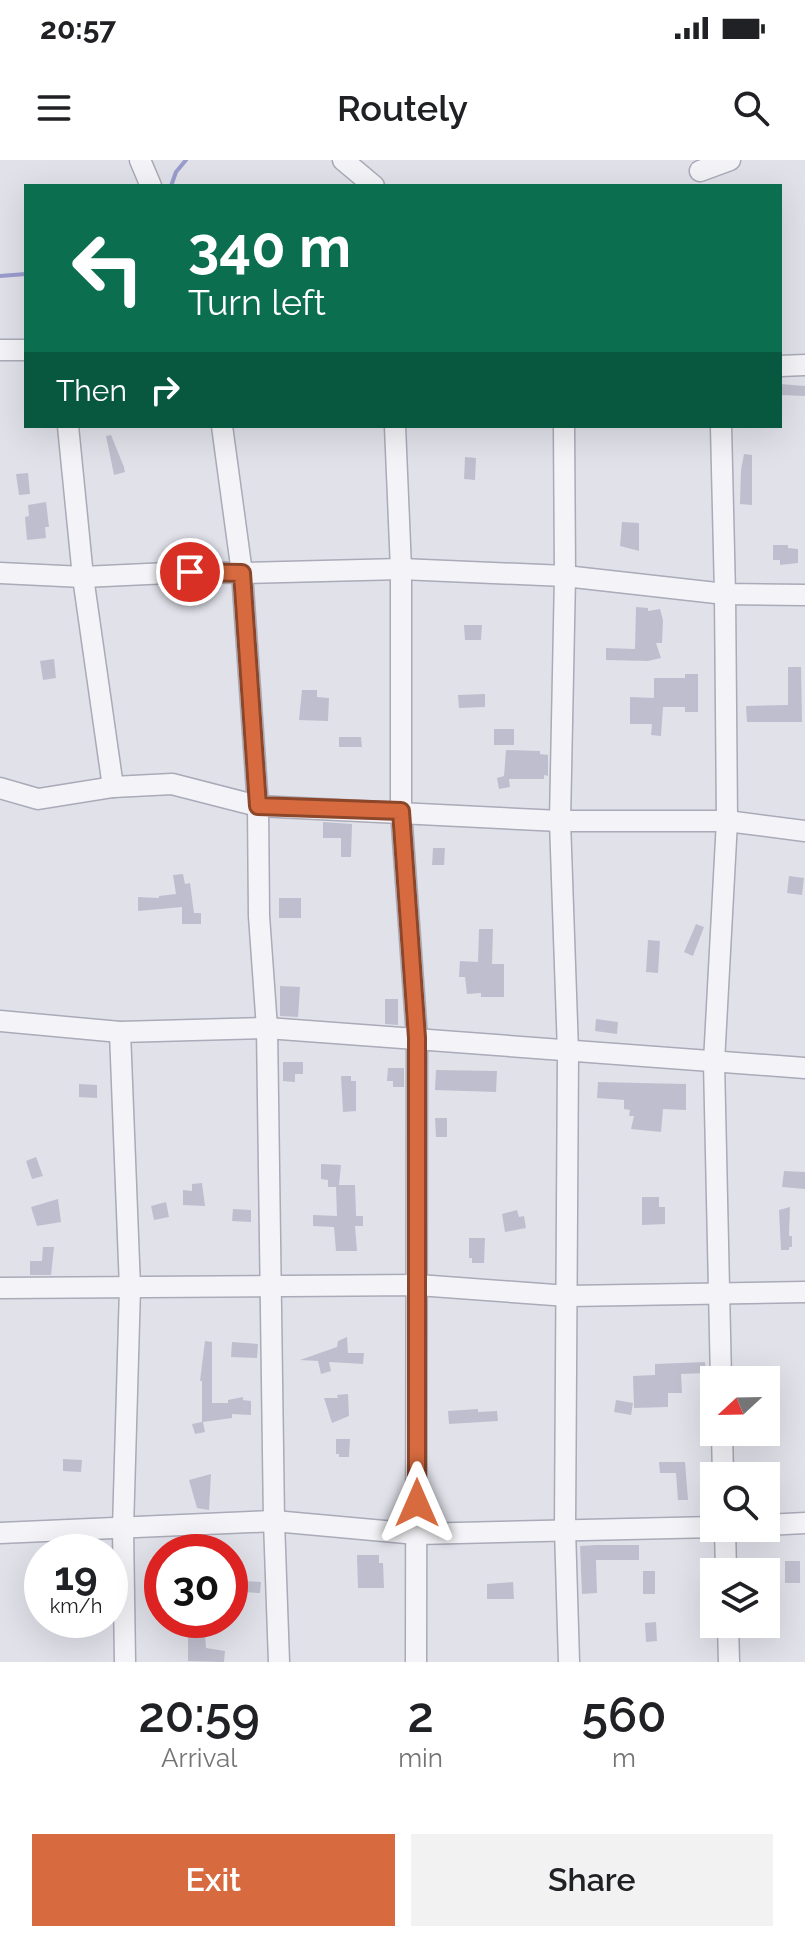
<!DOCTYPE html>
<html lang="en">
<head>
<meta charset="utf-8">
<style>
  body { margin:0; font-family:Raleway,sans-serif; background:#f2f2f2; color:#202124; height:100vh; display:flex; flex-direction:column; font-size:30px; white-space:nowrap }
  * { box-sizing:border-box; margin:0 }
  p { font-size:26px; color:#757577 }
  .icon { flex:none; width:44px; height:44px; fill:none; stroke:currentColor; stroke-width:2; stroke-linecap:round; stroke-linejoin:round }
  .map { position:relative; height:1502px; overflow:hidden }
  .panel { display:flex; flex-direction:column; background:#fff; flex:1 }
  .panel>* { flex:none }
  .hud { position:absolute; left:24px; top:24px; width:758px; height:244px; border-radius:0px; box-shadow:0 8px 32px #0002; background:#0b6e4f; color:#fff; overflow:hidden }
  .needle { width:52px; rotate:248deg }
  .controls { position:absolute; left:700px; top:1206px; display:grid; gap:16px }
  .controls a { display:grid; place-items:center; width:80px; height:80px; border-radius:0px; background:#fff; box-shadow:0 8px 32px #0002; font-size:40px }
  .speed { position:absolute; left:24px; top:1374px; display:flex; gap:16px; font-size:40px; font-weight:700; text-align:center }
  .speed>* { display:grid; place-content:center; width:104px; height:104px; border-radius:50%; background:#fff; box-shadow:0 8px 32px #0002; line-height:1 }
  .speed small { font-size:20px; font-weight:400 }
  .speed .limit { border:12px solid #d22; background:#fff; color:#111 }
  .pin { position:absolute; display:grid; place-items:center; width:68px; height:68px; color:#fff; margin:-34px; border:4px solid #fff; border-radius:50%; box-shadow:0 2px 8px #0007 }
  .me { position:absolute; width:88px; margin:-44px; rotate:0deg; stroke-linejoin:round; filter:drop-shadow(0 0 6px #0008) }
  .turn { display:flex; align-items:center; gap:28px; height:168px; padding:0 32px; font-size:36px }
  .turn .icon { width:104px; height:104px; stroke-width:2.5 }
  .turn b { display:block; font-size:56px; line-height:68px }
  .then { display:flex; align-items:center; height:76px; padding:0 32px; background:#0003; gap:16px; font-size:30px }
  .eta { display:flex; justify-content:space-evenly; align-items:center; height:136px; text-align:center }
  .eta b { font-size:48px; font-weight:600; line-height:56px }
  .button { display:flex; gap:16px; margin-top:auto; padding:16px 32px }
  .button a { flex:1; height:92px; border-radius:0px; background:#d76b3f; color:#fff; font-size:32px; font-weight:600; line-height:92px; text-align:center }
  .button a+a { background:#f2f2f2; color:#202124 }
  .status { display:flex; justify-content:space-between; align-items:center; height:56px; padding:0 40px; background:#fff; direction:ltr }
  .status svg { height:22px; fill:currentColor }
  header { display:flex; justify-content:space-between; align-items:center; height:104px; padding:0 32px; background:#fff; font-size:36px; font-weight:600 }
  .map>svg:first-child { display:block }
</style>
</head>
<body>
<div class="status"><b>20:57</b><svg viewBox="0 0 49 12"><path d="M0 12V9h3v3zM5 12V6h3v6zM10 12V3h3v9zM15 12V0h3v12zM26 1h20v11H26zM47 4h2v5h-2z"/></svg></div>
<header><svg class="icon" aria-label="menu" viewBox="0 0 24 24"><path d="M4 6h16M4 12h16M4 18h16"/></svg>Routely<svg class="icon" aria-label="search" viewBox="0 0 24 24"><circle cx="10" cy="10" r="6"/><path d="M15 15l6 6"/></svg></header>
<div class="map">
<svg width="805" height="1502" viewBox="0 0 805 1502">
  <rect width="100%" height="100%" fill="#e1e1ea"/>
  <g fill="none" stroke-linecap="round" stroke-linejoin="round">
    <!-- stream -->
    <g stroke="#9a9ccd" stroke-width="4">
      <polyline points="171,26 176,12 186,0"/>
      <polyline points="0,116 26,114"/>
    </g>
  </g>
  <!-- building -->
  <g fill="#bfbece">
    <polygon points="780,224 805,226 805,236 780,235"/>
    <polygon points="111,275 124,307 125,312 114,315 106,276"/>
    <polygon points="744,294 752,295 752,345 740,344 741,310"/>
    <polygon points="465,297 476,298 475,320 464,319"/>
    <polygon points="28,313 30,334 19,335 16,314"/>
    <polygon points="46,342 49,367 45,367 46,378 27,380 25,357 29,356 28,345"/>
    <polygon points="622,362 639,363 639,391 620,386"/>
    <polygon points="773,385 788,385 788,388 798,389 798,403 780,405 780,400 773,400"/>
    <polygon points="636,447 648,448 648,451 660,449 663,460 662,483 656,483 661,498 648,501 606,500 606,488 635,489"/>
    <polygon points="464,465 482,465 481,480 465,480"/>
    <polygon points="54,499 56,518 43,520 40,501"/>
    <polygon points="788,507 801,507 802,562 747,562 746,546 788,545"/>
    <polygon points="685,514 698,514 698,552 685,552 685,547 663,547 661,576 651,575 652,564 630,564 630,537 654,538 654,518 685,518"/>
    <polygon points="302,530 317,530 317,537 329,538 328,561 299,560"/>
    <polygon points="485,534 485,547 459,548 458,535"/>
    <rect x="494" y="569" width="20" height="16"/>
    <polygon points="339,577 361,577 362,587 339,587"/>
    <polygon points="506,590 540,591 540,594 548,595 548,616 544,615 544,619 509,619 510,627 499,629 497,618 504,616"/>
    <polygon points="323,662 352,664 351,697 341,697 341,678 323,678"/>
    <polygon points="433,688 445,688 444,705 432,705"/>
    <polygon points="183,714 185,724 190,723 194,753 201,753 201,764 182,764 182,747 138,751 138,737 159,738 159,736 176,734 173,715"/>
    <polygon points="789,716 804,718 802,735 787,733"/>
    <rect x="279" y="738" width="22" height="20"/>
    <polygon points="696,764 704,767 693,796 684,792"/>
    <polygon points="479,769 493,769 492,804 504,804 504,837 481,837 481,833 467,834 465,817 459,817 460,801 478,802"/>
    <polygon points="648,780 660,781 658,813 646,812"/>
    <polygon points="280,826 300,827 298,857 280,856"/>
    <polygon points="385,839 398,839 398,865 385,864"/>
    <polygon points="596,859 618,862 617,874 595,871"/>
    <polygon points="283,902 303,902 303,914 295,914 295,922 283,921"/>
    <polygon points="388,908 404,908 404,927 393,927 393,921 387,921"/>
    <polygon points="436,910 497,911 496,932 435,930"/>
    <polygon points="341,916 351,916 351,921 356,921 356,951 343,952"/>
    <polygon points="598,922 686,924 686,950 663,949 661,972 631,969 634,956 629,956 630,950 624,949 624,940 597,938"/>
    <polygon points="79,924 97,925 97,938 79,937"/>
    <polygon points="435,958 447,958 447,977 436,977"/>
    <polygon points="36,997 43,1016 32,1019 26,1001"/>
    <polygon points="321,1004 341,1005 339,1025 355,1025 356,1056 363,1056 363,1066 355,1066 357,1091 336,1091 334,1067 313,1066 313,1055 337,1056 336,1027 328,1027 328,1020 321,1019"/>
    <polygon points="784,1011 805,1012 805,1029 782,1027"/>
    <polygon points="202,1023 205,1046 183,1045 183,1030 192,1031 192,1024"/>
    <polygon points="642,1037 659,1037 659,1047 665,1047 665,1064 642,1065"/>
    <polygon points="58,1039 61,1062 37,1066 31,1047"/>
    <polygon points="166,1042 169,1057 154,1060 151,1046"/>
    <polygon points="790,1047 789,1076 792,1076 792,1087 789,1087 789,1090 781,1090 779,1050"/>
    <polygon points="233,1049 251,1050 251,1062 232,1061"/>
    <polygon points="517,1050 519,1057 524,1056 526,1068 505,1072 502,1054"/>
    <polygon points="469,1078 485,1078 484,1103 472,1103 472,1098 469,1098"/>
    <polygon points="43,1087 54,1087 51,1115 30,1115 30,1101 42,1101"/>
    <polygon points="347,1177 348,1193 364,1193 363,1204 329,1202 331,1211 321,1214 318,1201 300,1200 337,1187 338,1181"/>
    <polygon points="205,1181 212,1182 212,1243 228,1243 228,1240 243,1237 243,1240 251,1241 251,1255 232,1254 232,1258 203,1262 205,1272 195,1274 192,1264 202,1262 202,1221 200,1221"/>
    <polygon points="232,1182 258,1184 257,1198 231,1197"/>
    <polygon points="705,1202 706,1213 681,1214 682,1233 668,1233 668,1247 634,1248 633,1216 655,1215 655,1204"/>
    <polygon points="348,1234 349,1256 332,1263 324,1238 338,1238 337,1235"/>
    <polygon points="616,1240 633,1243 631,1255 614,1252"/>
    <polygon points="478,1249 478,1252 497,1251 498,1261 449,1264 448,1251"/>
    <polygon points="336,1279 350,1279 349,1297 339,1297 339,1294 336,1294"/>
    <polygon points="63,1299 82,1300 81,1312 63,1311"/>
    <polygon points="659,1302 685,1302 688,1340 678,1340 676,1313 660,1313"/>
    <polygon points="211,1314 209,1350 197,1348 189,1320"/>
    <polygon points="596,1385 639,1385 639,1400 596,1400 597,1433 582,1434 580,1386"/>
    <polygon points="357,1395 379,1395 379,1403 383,1403 384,1428 358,1428"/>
    <rect x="785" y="1401" width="15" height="22"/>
    <rect x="643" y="1411" width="12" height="23"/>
    <polygon points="243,1421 261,1422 260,1433 242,1432"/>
    <polygon points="513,1422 514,1439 487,1439 487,1424"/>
    <polygon points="656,1462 657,1481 646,1482 645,1463"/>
    <polygon points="205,1473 206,1488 225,1491 224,1502 188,1501 188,1476"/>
  </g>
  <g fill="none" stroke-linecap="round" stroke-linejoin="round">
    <!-- minor casing -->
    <g stroke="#aaaab8" stroke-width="23">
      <g id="minor">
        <polyline points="140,0 151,26"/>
        <polyline points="343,0 374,26"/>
        <polyline points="700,11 730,0"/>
        <polyline points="0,190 26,190"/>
        <polyline points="780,206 805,205"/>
        <polyline points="68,266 83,417 113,627"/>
        <polyline points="222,266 242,413 258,646 259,756 267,868 274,1361 279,1502"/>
        <polyline points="395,266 401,409 401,651 417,878 416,1502"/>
        <polyline points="564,266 565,416 560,661 568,892 565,1369 569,1502"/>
        <polyline points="721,266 725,434 727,661 714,902 721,1220"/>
        <polyline points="0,413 83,417 190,412 242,413 401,409 565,416 725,434 805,435"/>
        <polyline points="0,628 38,639 113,627 172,624 258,646 560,661 727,661 805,671"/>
        <polyline points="0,861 120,872 267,868 805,908"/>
        <polyline points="120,872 130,1128 123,1369 125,1502"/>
        <polyline points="0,1128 418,1125 568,1136 805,1132"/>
        <polyline points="722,1272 723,1316"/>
        <polyline points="766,1365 805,1363"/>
        <polyline points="725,1368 726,1412"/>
        <polyline points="0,1373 274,1361 417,1374 714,1367"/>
        <polyline points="728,1464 729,1502"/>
      </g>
    </g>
    <!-- minor -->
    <use href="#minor" stroke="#f4f4f8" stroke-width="20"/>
  </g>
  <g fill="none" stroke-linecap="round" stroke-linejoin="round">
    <!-- route casing -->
    <g stroke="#8c4629" stroke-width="20">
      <polyline id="route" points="190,412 242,413 258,646 401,651 417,878 417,1343"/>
    </g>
    <!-- route -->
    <use href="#route" stroke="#d76b3f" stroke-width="14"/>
  </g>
</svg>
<div class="controls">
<a><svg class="needle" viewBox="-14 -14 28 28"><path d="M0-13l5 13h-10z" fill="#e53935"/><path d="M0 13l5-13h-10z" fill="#757577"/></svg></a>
<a><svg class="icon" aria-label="search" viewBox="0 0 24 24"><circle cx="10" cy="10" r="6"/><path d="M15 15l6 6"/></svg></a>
<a><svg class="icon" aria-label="layers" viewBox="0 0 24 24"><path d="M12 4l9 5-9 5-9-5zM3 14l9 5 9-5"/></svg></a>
</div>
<div class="speed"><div>19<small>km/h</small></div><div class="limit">30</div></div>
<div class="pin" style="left:190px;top:412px;background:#d93025"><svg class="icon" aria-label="arrive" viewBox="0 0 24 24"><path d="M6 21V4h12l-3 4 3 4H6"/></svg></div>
<svg class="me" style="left:417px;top:1343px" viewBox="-20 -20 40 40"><path d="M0-17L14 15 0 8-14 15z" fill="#d76b3f" stroke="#fff" stroke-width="4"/></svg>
<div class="hud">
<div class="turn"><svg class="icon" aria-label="left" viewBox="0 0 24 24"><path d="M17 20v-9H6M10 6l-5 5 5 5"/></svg><div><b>340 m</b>Turn left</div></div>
<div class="then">Then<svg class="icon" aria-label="right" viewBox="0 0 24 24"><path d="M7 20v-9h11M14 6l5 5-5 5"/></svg></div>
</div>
</div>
<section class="panel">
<div class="eta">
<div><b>20:59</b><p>Arrival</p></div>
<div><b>2</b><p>min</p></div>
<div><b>560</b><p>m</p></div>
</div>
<div class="button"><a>Exit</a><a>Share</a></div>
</section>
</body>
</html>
